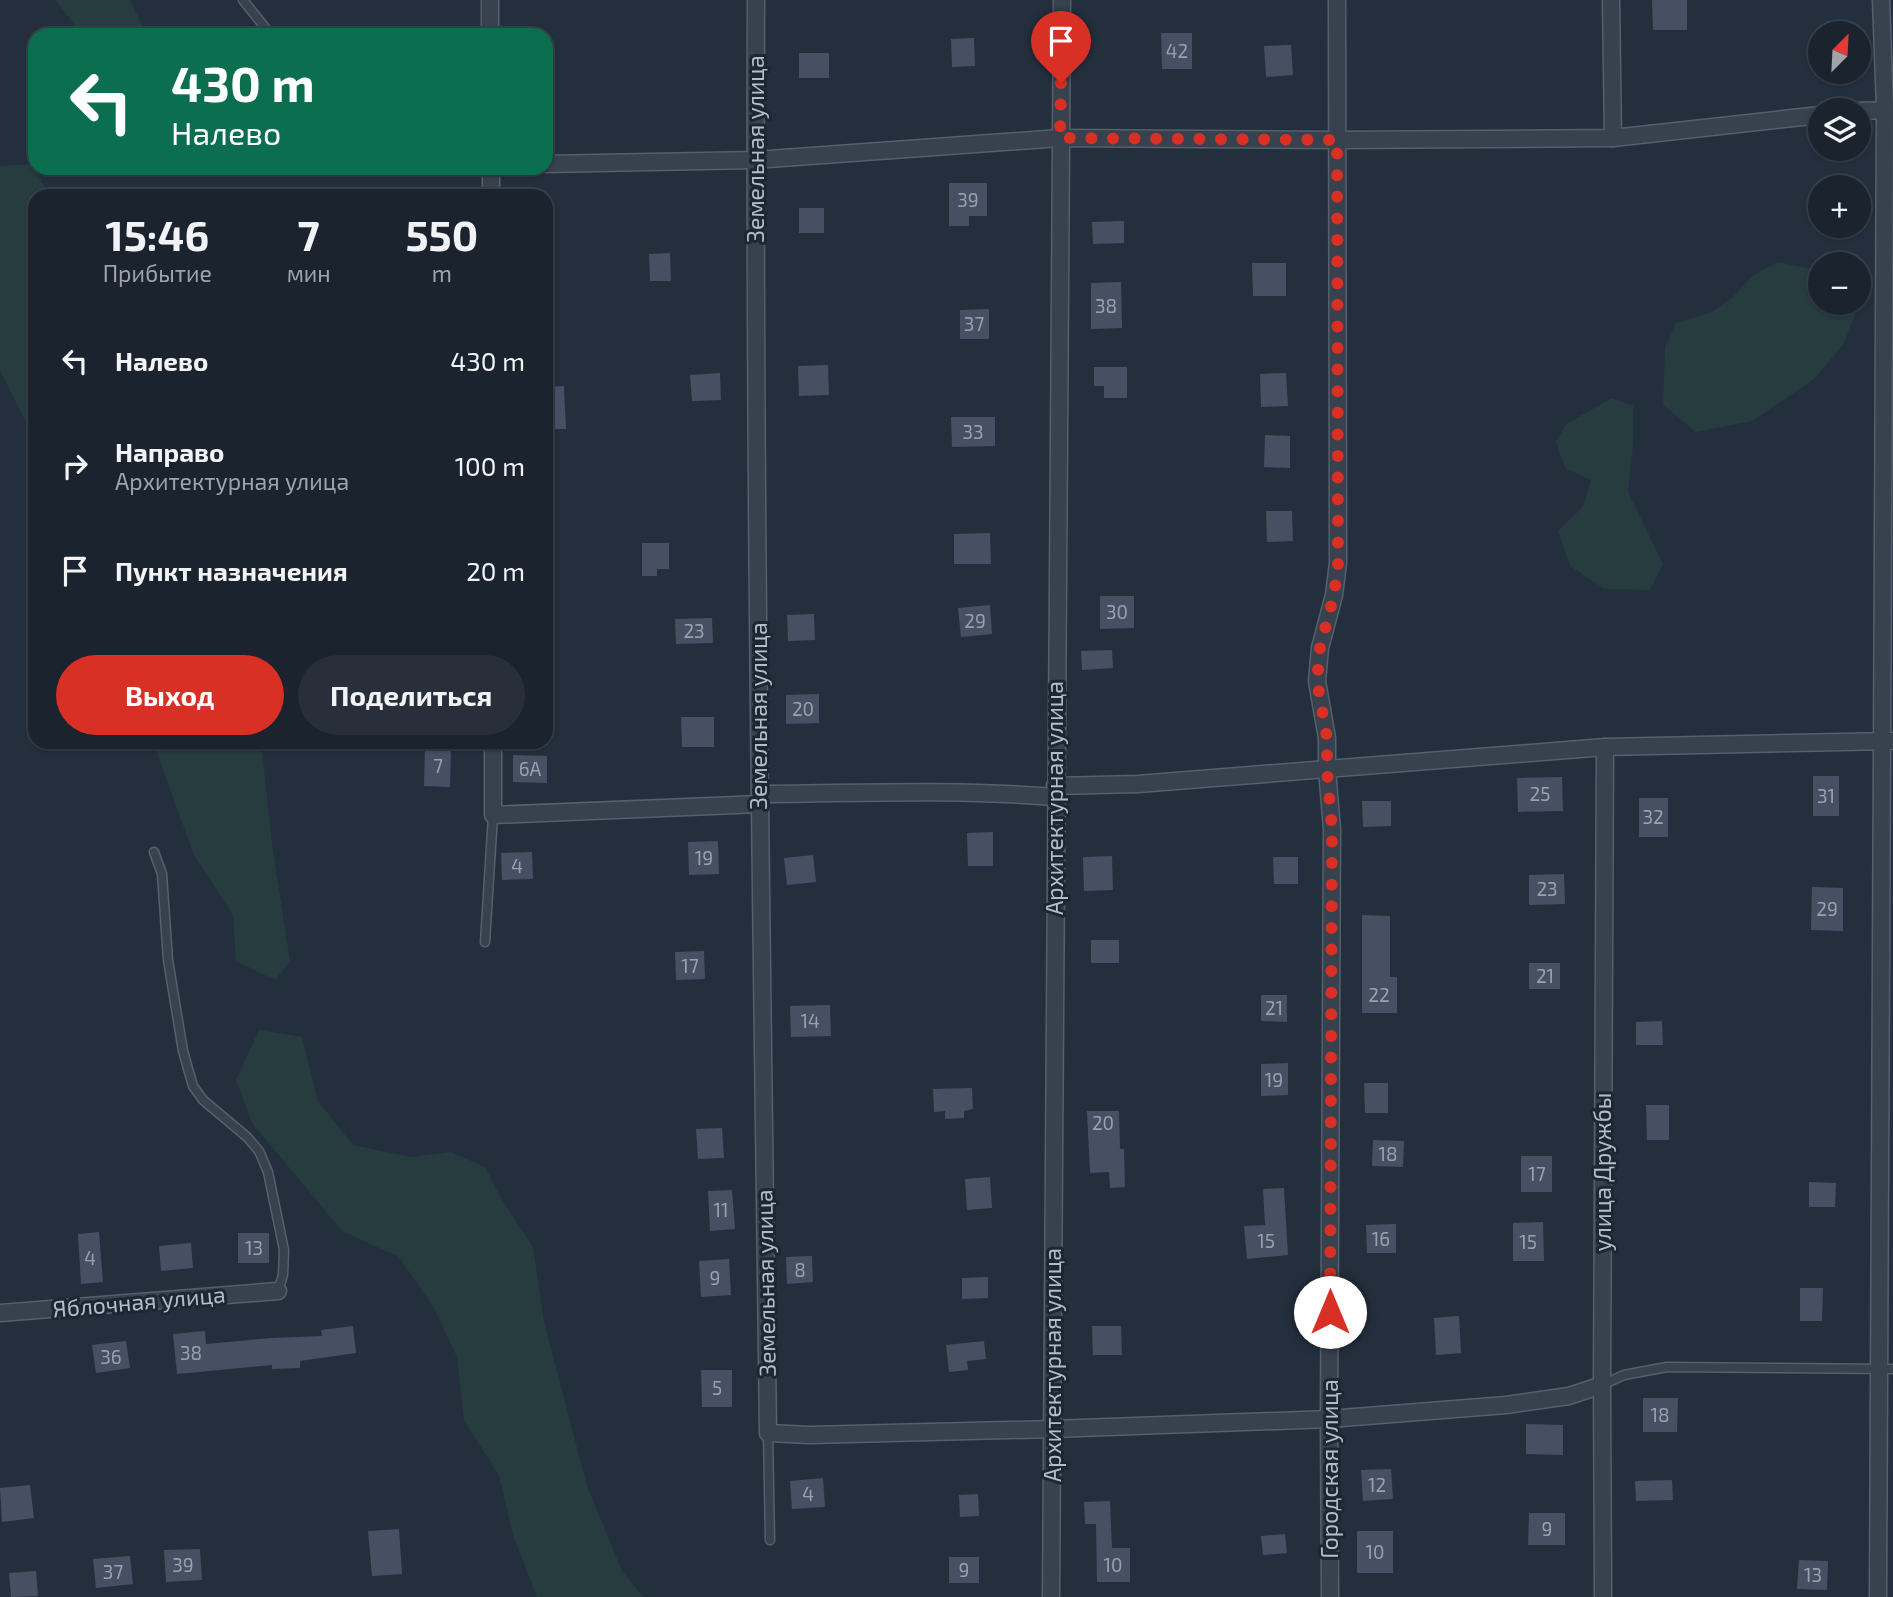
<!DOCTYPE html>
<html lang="ru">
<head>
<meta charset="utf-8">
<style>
  body { margin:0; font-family:"Exo 2",sans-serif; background:#282f3a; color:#f1f3f6; height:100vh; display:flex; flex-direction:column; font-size:26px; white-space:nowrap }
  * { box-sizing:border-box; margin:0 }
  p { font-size:23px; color:#a0a4aa }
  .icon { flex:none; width:38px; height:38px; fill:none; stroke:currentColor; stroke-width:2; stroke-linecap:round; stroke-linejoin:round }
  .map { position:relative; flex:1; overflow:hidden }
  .sheet { position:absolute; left:28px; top:189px; width:525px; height:560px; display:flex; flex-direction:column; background:#1b232e; border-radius:21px; box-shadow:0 2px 5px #0004,0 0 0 2px #39404a }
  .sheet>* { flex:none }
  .guide { position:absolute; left:28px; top:28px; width:525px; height:147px; border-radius:21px; box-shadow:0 2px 5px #0004,0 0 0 2px #39404a; background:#0b6e4f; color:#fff; overflow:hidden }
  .needle { width:46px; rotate:24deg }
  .fabs { position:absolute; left:1808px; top:21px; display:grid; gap:14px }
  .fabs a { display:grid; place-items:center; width:63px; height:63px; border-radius:50%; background:#1b232e; box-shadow:0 2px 5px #0004,0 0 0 2px #39404a; font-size:35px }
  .pin { position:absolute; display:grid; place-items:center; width:60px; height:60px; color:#fff; margin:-72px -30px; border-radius:50% 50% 50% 0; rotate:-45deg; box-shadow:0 0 7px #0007 }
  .pin .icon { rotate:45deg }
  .me { position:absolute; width:77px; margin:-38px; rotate:0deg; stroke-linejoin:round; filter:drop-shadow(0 0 5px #0008) }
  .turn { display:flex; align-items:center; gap:24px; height:147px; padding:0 28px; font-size:32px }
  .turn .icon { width:91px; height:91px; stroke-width:2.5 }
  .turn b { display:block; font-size:49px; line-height:60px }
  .eta { display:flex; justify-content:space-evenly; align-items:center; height:119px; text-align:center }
  .eta b { font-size:42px; font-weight:700; line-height:49px }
  .cta { display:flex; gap:14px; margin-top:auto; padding:14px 28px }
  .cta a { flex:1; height:80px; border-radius:42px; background:#d93025; color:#fff; font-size:28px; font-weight:700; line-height:80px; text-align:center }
  .cta a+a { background:#282f3a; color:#f1f3f6 }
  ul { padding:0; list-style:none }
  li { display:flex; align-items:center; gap:21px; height:105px; padding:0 28px }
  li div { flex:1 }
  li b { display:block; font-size:26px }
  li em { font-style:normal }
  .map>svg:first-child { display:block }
</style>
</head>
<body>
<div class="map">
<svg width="1893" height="1597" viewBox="0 0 1893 1597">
  <rect width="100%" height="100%" fill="#242f3e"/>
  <!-- green -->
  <g fill="#263c3f">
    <polygon points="55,0 130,0 147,35 83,35"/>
    <polygon points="32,164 50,196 35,196 35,439 0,371 0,166"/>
    <polygon points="1778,262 1820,271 1820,303 1858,303 1859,293 1861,300 1843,345 1813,380 1752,421 1696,432 1663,405 1665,347 1676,323 1712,312 1734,296 1752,276"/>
    <polygon points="1612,398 1633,406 1633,446 1628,492 1663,564 1650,590 1605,589 1570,566 1558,531 1583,507 1591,480 1565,468 1556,442 1566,424"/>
    <polygon points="153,742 261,742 273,851 290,961 275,980 236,961 233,915 194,855"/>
    <polygon points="259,1030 302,1037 318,1101 353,1145 411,1157 451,1152 485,1167 501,1198 533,1247 544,1322 587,1486 622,1571 643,1597 537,1597 513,1535 499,1475 464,1421 457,1357 434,1308 399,1257 342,1231 252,1123 236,1080"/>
  </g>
  <!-- building -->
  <g fill="#455162">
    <polygon points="1652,0 1687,0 1687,30 1653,30"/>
    <polygon points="1161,33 1192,33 1192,69 1162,69"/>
    <polygon points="974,38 975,66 952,67 951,39"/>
    <polygon points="1291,45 1293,75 1266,77 1264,46"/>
    <rect x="799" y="53" width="30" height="25"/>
    <polygon points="949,183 987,183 987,216 969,216 969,226 949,226"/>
    <rect x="799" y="208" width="25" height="25"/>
    <polygon points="1124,221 1124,243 1093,244 1092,222"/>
    <polygon points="670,253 671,281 650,281 649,254"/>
    <polygon points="1252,263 1286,263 1286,296 1253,296"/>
    <polygon points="1121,282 1122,328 1091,329 1091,283"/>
    <polygon points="989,309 989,339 960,339 960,310"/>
    <polygon points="828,365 829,395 799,396 798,366"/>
    <polygon points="1094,367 1127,367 1127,398 1104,398 1104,386 1094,386"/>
    <polygon points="720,373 721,400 692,401 690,375"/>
    <polygon points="1286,373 1288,406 1261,407 1260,374"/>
    <polygon points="564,386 566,429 546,429 546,387"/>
    <polygon points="951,417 995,417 995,446 952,447"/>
    <polygon points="1265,435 1290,436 1290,468 1264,467"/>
    <polygon points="1266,511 1292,511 1293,541 1267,542"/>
    <polygon points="990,533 991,564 954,564 954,534"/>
    <polygon points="642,543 669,543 669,569 657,569 657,576 642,576"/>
    <polygon points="1100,596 1134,596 1134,628 1100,629"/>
    <polygon points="990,605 992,634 961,637 958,608"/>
    <polygon points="814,614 815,640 788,641 787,615"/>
    <polygon points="712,618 713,643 676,644 675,619"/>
    <polygon points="1112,650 1113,668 1082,670 1081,651"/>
    <polygon points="819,694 819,723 786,724 786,695"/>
    <polygon points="681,717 714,717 714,747 682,747"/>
    <polygon points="425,746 451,747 450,787 424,786"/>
    <polygon points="513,755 547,756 547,783 513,782"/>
    <rect x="1813" y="776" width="26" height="40"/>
    <polygon points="1562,777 1563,811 1518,812 1517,778"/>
    <rect x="1639" y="798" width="29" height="39"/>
    <polygon points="1362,801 1391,801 1391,826 1363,827"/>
    <polygon points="993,832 993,866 968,866 967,833"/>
    <polygon points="718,841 719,874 689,875 688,842"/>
    <polygon points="532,852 533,879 502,880 501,853"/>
    <polygon points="813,855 816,882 787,885 784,858"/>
    <polygon points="1112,856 1113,890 1084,891 1083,857"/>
    <polygon points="1273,857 1298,857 1298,884 1274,884"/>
    <polygon points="1564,874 1565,904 1529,905 1529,875"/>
    <polygon points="1812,887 1843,888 1843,931 1811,930"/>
    <polygon points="1362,915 1390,916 1390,977 1397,977 1397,1013 1362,1013"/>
    <rect x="1091" y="940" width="28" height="23"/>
    <polygon points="704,951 705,979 676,980 675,952"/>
    <rect x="1529" y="963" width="31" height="26"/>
    <polygon points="1261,995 1287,995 1287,1022 1261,1021"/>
    <polygon points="830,1005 831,1036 791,1037 790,1006"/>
    <polygon points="1662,1021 1663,1045 1636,1045 1636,1022"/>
    <polygon points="1288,1063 1288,1095 1261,1096 1261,1064"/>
    <polygon points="1364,1083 1388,1083 1388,1113 1365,1113"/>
    <polygon points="972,1088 973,1109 964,1111 964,1118 945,1119 945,1111 934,1112 933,1089"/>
    <polygon points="1646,1105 1669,1105 1669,1140 1647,1140"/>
    <polygon points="1087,1111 1119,1111 1120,1149 1124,1149 1125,1187 1110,1188 1109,1172 1090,1173"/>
    <polygon points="722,1128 724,1158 698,1159 696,1129"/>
    <polygon points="1373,1140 1404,1141 1403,1167 1372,1166"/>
    <rect x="1521" y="1156" width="31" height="36"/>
    <polygon points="990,1177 992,1208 967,1210 965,1179"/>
    <polygon points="1809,1182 1836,1183 1835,1207 1809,1207"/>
    <polygon points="1284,1188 1288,1255 1247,1259 1244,1226 1265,1225 1263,1189"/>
    <polygon points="732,1190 735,1229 710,1231 708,1191"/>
    <polygon points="1543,1222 1544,1261 1513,1261 1513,1223"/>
    <polygon points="1396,1224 1396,1253 1367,1253 1366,1225"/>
    <polygon points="99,1232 103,1282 81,1284 78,1234"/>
    <rect x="238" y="1233" width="31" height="30"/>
    <polygon points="191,1243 193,1268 161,1271 159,1246"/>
    <polygon points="812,1256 813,1282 787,1284 786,1257"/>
    <polygon points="729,1259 731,1295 701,1297 699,1261"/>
    <polygon points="988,1277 988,1298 962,1299 962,1278"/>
    <polygon points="1800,1288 1823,1288 1822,1321 1800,1321"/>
    <polygon points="1459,1316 1461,1353 1436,1355 1434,1318"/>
    <polygon points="353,1326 356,1353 300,1361 300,1368 272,1369 272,1365 177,1374 173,1334 205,1331 206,1344 271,1338 322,1336 321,1330"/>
    <polygon points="1092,1326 1121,1326 1122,1355 1093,1355"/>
    <polygon points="126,1341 130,1368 96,1373 92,1345"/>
    <polygon points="984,1341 986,1359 967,1361 968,1370 949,1372 946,1345"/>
    <polygon points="701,1370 732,1370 732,1407 702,1407"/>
    <polygon points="1643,1398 1678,1398 1677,1432 1643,1432"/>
    <polygon points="1526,1424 1563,1425 1563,1455 1526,1454"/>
    <polygon points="1391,1469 1393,1499 1363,1501 1361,1470"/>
    <polygon points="823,1478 825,1507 792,1509 790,1481"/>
    <polygon points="1672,1480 1673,1500 1636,1501 1635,1481"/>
    <polygon points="30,1485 34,1518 2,1522 0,1488"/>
    <polygon points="978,1494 979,1516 960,1517 959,1495"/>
    <polygon points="1110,1501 1112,1548 1130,1548 1130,1582 1097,1582 1096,1524 1085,1524 1084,1502"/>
    <polygon points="1529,1513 1565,1513 1565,1545 1528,1545"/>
    <polygon points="399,1529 402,1574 372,1576 368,1531"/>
    <rect x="1357" y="1531" width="36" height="42"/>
    <polygon points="1285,1534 1287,1553 1263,1555 1261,1536"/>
    <polygon points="200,1549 202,1580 166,1582 164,1550"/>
    <polygon points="130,1556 133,1584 96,1588 93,1559"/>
    <rect x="949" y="1557" width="30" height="26"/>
    <polygon points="1799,1560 1828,1561 1827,1590 1797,1589"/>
    <polygon points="36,1571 38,1596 11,1597 9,1573"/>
  </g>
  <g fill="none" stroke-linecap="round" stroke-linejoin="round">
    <!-- lane casing -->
    <g stroke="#565f6c" stroke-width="11">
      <g id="lane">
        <polyline points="243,0 271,35"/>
        <polyline points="154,852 162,874 168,960 183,1051 193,1086 203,1100 247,1137 259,1151 268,1172 284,1250 283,1275 278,1291"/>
        <polyline points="485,942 493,815"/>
        <polyline points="1602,1385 1624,1375 1667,1367 1893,1369"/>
        <polyline points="768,1433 770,1540"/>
      </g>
    </g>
    <!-- street casing -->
    <g stroke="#565f6c" stroke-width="19">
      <g id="street">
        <polyline points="490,0 490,35"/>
        <path d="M756 0C754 478 762 955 768 1433L810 1435 1053 1429 1329 1419 1506 1405 1569 1396 1602 1385"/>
        <polyline points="1611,0 1613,138"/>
        <polyline points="1858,111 1893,110"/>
        <polyline points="546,164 755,160 1060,138 1337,140 1613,138 1820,115"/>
        <polyline points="491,168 491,196"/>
        <polyline points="493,742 493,815 760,804"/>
        <polyline points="1055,786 1138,784 1605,747 1891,741"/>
        <path d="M760 794C858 793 957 789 1055 797"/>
        <polyline points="0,1313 278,1291"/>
        <polyline points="1051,1597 1062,0"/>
        <polyline points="1330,1597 1329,1419 1332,829 1327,770 1327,738 1317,681 1320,648 1334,595 1338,563 1337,0"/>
        <polyline points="1603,1597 1602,1385 1605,747"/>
        <polyline points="1878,1597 1885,109 1881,0"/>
      </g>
    </g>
    <!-- lane -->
    <use href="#lane" stroke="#38414e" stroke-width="8"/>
    <!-- street -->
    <use href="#street" stroke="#38414e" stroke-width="16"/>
  </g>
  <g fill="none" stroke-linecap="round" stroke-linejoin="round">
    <!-- route -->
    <polyline stroke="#d93025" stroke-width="12" stroke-dasharray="0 21.6" points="1061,83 1060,138 1337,140 1338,564 1334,595 1320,648 1317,681 1327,738 1327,770 1332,829 1330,1312"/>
  </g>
  <g text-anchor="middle" stroke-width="6" stroke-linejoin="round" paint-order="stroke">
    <!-- number labels -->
    <g font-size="19" fill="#98a1af">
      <text x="1177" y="58">42</text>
      <text x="968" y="207">39</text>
      <text x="1106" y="313">38</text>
      <text x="974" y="331">37</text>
      <text x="973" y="439">33</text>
      <text x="1117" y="619">30</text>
      <text x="975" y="628">29</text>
      <text x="694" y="638">23</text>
      <text x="803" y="716">20</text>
      <text x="438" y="773">7</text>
      <text x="530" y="776">6А</text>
      <text x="1540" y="801">25</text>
      <text x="1826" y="803">31</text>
      <text x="1653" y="824">32</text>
      <text x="704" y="865">19</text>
      <text x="517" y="873">4</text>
      <text x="1547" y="896">23</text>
      <text x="1827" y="916">29</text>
      <text x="690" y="973">17</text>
      <text x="1545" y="983">21</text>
      <text x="1379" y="1002">22</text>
      <text x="1274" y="1015">21</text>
      <text x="810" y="1028">14</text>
      <text x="1274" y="1087">19</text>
      <text x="1103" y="1130">20</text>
      <text x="1388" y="1161">18</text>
      <text x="1537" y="1181">17</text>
      <text x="721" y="1217">11</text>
      <text x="1381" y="1246">16</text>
      <text x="1266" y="1248">15</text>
      <text x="1528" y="1249">15</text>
      <text x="254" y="1255">13</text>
      <text x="90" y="1265">4</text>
      <text x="800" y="1277">8</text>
      <text x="715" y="1285">9</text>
      <text x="191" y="1360">38</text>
      <text x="111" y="1364">36</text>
      <text x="717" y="1395">5</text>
      <text x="1660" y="1422">18</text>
      <text x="1377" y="1492">12</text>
      <text x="808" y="1501">4</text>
      <text x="1547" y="1536">9</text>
      <text x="1375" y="1559">10</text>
      <text x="183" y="1572">39</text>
      <text x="1113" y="1572">10</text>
      <text x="964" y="1577">9</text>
      <text x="113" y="1579">37</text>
      <text x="1813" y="1582">13</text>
    </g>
    <!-- street labels -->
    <g font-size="23" fill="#b4bcc9" stroke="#1d2633">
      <text transform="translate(756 149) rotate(-90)" y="8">Земельная улица</text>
      <text transform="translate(759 716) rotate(-90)" y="8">Земельная улица</text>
      <text transform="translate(1055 798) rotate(-90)" y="8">Архитектурная улица</text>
      <text transform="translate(1603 1172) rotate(-90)" y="8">улица Дружбы</text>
      <text transform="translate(766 1283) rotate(-91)" y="8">Земельная улица</text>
      <text transform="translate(139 1302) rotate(-5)" y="8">Яблочная улица</text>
      <text transform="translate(1053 1365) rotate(-90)" y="8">Архитектурная улица</text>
      <text transform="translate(1330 1469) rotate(-90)" y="8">Городская улица</text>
    </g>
  </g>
</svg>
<div class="fabs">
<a><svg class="needle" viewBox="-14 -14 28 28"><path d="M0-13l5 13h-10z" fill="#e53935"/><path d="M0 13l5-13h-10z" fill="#a0a4aa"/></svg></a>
<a><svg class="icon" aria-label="layers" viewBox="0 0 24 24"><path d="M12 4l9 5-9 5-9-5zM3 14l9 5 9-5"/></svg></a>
<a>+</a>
<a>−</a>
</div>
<div class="pin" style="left:1061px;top:83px;background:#d93025"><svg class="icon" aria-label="arrive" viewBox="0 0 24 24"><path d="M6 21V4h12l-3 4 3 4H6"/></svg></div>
<svg class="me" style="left:1330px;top:1312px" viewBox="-20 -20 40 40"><circle r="19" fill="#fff"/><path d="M0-13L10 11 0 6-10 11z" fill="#d93025"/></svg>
<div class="guide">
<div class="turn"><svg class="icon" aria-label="left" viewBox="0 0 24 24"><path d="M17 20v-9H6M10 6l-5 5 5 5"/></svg><div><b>430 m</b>Налево</div></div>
</div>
<section class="sheet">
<div class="eta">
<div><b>15:46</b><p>Прибытие</p></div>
<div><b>7</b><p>мин</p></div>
<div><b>550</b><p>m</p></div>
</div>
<ul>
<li><svg class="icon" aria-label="left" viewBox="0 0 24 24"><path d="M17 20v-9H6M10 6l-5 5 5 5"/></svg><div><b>Налево</b></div><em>430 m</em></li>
<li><svg class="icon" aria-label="right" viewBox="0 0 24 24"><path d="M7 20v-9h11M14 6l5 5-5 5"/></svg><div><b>Направо</b><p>Архитектурная улица</p></div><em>100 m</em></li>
<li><svg class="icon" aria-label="arrive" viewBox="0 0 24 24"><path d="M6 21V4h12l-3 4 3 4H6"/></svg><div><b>Пункт назначения</b></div><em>20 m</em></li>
</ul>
<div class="cta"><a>Выход</a><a>Поделиться</a></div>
</section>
</div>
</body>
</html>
